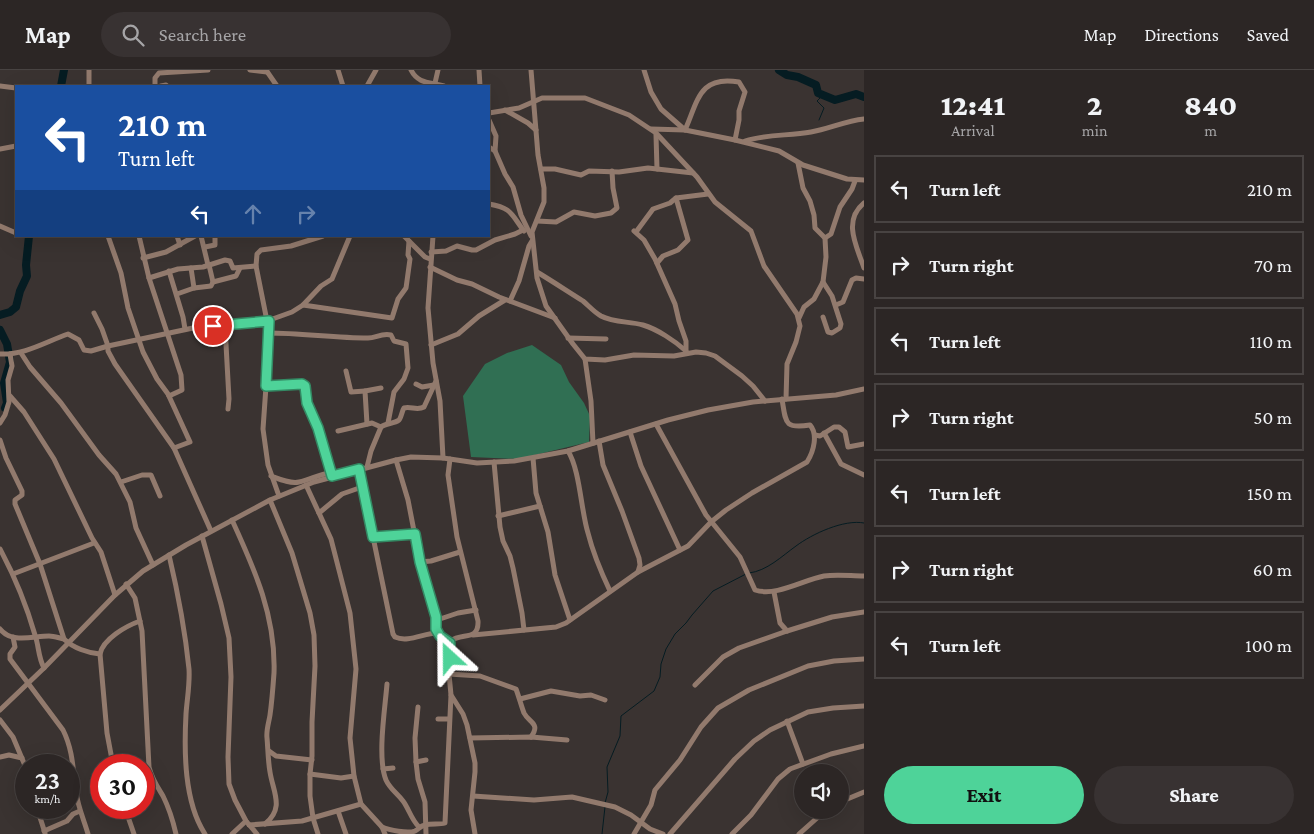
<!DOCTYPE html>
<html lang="en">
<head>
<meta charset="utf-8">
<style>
  body { margin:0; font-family:"Crimson Pro",serif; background:#383232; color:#f1f3f6; height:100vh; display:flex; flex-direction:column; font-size:19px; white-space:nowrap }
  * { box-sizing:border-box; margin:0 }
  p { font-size:16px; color:#a6a5a7 }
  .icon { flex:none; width:28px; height:28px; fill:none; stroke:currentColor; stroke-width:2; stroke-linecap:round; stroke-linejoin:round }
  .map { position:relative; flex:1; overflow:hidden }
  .details { display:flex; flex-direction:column; background:#2c2625; width:450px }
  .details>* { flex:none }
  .banner { position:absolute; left:15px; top:15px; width:475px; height:152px; border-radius:0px; box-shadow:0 5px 20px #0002,0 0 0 1px #484342; background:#1a4fa0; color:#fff; overflow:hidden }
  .buttons { position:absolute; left:794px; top:694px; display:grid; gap:10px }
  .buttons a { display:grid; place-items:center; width:55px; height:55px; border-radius:50%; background:#2c2625; box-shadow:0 5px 20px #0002,0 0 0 1px #484342; font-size:25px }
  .speed { position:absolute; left:15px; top:684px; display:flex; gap:10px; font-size:25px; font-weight:700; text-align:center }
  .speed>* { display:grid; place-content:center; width:65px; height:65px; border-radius:50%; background:#2c2625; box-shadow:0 5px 20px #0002,0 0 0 1px #484342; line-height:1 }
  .speed small { font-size:12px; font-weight:400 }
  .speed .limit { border:8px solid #d22; background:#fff; color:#111 }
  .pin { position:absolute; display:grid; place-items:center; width:42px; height:42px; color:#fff; margin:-21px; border:2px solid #fff; border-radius:50%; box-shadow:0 1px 5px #0007 }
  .me { position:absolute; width:55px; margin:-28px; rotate:336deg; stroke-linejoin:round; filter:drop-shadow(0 0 4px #0008) }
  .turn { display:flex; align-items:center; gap:18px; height:105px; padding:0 20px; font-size:22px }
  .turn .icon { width:65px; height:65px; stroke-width:2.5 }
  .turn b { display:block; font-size:35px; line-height:42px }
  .lanes { display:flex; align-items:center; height:48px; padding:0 20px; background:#0003; justify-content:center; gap:25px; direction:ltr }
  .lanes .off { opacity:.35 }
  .eta { display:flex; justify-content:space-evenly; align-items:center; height:85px; text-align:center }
  .eta b { font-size:30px; font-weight:800; line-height:35px }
  .primary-button { display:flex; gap:10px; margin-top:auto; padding:10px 20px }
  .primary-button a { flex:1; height:58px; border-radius:30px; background:#4ed399; color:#111; font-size:20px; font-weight:800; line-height:58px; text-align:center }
  .primary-button a+a { background:#383232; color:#f1f3f6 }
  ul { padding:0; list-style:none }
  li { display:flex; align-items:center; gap:15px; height:68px; margin:0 10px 8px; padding:0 10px; border:2px solid #484342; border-radius:0px }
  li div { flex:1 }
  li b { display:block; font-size:19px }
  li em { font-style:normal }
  header { display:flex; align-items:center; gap:30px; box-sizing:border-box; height:70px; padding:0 25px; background:#2c2625; border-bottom:1px solid #484342 }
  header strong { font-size:24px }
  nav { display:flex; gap:28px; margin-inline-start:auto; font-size:18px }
  .search { width:350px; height:45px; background:#383232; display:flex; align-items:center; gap:12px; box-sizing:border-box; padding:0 18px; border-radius:28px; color:#a6a5a7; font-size:19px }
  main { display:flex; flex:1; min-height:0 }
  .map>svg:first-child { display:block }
</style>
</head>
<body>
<header>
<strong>Map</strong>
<div class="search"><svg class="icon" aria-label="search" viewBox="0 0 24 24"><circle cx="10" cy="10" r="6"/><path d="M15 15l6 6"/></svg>Search here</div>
<nav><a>Map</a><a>Directions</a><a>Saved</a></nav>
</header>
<main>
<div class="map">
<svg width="864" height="764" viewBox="0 0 864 764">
  <rect width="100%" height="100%" fill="#3a3331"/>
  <!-- forest -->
  <polygon fill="#306f53" points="532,275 561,295 569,312 584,333 590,346 589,372 518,389 471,387 463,326 485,294 507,283"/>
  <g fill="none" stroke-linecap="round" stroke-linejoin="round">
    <!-- stream -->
    <g stroke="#051c22" stroke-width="1">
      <polyline points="819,50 824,38 817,31 823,25"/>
      <path d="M749 503C767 501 782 486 796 476 812 464 844 449 864 453"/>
      <polyline points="605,733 608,722 607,697 620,666 621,646 654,621 660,607 661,594 666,579 675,564 686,553 692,545 713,521 746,504"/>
      <polyline points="602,764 605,737"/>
    </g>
    <!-- river -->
    <g stroke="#051c22" stroke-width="8">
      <polyline points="779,0 787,5 798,7 816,15 818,23 835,30 856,24 864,27"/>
      <polyline points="61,16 64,0"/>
      <polyline points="0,245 10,242 16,237 20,221 27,206 26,195 29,166"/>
      <polyline points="0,260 7,274 10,292 4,313 7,333 5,338"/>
    </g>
    <!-- minor -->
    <g stroke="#927a6d" stroke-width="5">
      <polyline points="250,0 267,2"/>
      <polyline points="266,0 277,16"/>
      <polyline points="338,0 343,16"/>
      <path d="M411 0C418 14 430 12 444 16"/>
      <polyline points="479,0 480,16"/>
      <polyline points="531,0 538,85 544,118 544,132 532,162 537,208 546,236 573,274 585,289 605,290 634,285 674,286 696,282 706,283 715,286 742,306 753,316 765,331"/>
      <path d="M644 0 651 22 661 39 685 60C698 31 699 5 739 12L745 22 739 41V50L735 70"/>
      <polyline points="435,13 438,0"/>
      <polyline points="0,16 16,18"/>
      <polyline points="89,16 89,0"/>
      <polyline points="155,16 155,8 159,3 208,0"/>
      <polyline points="161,16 166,15 167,16"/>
      <polyline points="367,16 376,0"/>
      <polyline points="505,40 528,53 536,60"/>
      <polyline points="489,43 519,38 542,28 585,28 629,45 656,63 697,107 715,132 751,161 764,196 797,244 800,256 796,272 787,294 786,329"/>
      <polyline points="489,50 496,66 495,81"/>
      <polyline points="651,59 685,60 735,70 779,81 803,95 847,109 864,110"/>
      <polyline points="656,65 657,99"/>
      <path d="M745 71C766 64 789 66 811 62 829 59 845 51 864 49"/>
      <polyline points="489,77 495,81 505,104 513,117 521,145 531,166"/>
      <polyline points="0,79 16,76"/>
      <polyline points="798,93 803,118 810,131 814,145 815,158 825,168 826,187 823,212 814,229 804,237 799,248"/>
      <polyline points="541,99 555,99 581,105 589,101 619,102 648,98 693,103"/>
      <path d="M864 133C842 151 857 177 864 198"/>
      <path d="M489 134C512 138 511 144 524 161"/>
      <polyline points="537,151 556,152 574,142 595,146 611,143 617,138 613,118 612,101"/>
      <polyline points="0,156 16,163"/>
      <polyline points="634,161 644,170 655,189 675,234 679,251 686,271 686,282"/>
      <polyline points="636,162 653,139 670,133 676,128 708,124"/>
      <polyline points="108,166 121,203 128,238 143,282 157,309 168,324 190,372 174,378"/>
      <polyline points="139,166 149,208 181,305 182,320 169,326"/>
      <polyline points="177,166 180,175"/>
      <polyline points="201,166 208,195"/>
      <polyline points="404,166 425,187 430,189"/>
      <polyline points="433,166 428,238 433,293 440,331 443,388"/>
      <polyline points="825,168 831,164 840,137 852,119 855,111"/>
      <polyline points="205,177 215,175 215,166"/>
      <polyline points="431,182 446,181 457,176 472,180 476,180 495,170 515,164 523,160"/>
      <polyline points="143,188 166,182 195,166"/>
      <polyline points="657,193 663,186 678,180 688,170 676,128"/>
      <polyline points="209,195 213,212"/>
      <polyline points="430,197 457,210 472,214 499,227 555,248"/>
      <polyline points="191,198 194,218"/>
      <polyline points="169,201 183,247 185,259"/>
      <path d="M537 202C552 211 567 221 583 231 589 236 594 242 601 246 614 253 629 251 643 255 657 259 675 271 686 281"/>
      <polyline points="149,208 178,199 203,197 225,190 230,191 233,198 256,196"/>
      <polyline points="177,224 194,218 211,216 213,212 236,206 240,198"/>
      <polyline points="510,231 519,211 529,176 532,171"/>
      <polyline points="303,235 392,248 398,229 406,218 410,189 408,185 409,171"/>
      <polyline points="836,235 843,232 852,210 856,208 864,209"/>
      <polyline points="823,247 828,262 832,263 840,258 841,254 832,226 823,212"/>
      <polyline points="267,251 256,196 257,184 261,180 291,176 323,166"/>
      <polyline points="269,251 267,302 263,359 268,395 279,426"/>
      <polyline points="225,256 229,329 228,339"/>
      <path d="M268 263C302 263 334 268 368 268 376 268 381 263 391 265L394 271 406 274 408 298 404 309 394 322 388 353"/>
      <polyline points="568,268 606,269"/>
      <polyline points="431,275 458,264 479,246 505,230"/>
      <polyline points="21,283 30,297 61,333 99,385 116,404 130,432 136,458 153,495"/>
      <path d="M0 284C25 285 45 272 68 264L79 270 84 280 91 281 108 276 102 259 94 243"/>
      <polyline points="585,289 591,331 593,373"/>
      <polyline points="346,301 351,322 365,321"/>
      <polyline points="416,314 422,317 434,315"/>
      <polyline points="266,316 304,315 307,333 318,358 332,406"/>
      <polyline points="10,326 24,342 54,389 92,468 101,482 115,525"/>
      <polyline points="0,353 5,345 9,332 8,310 12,296 10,284"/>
      <polyline points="367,354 365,321 381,318"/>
      <path d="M656 354 706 445 740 487 755 520C776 527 803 510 824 506 837 504 851 506 864 506"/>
      <polyline points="338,361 372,353 381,357"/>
      <polyline points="630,362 641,396 680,480"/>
      <polyline points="824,363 841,394 864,405"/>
      <polyline points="815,365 820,366 834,357 839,357 845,362 848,377 864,374"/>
      <path d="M0 370 6 388 22 421V425L15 430V434L40 494 64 569C73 578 88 583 100 584"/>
      <path d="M568 381C580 400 581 441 588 463 593 483 601 502 610 521"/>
      <polyline points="533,388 536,423 548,462 555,505 570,550"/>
      <path d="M450 389 448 405 457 467 478 551C479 572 461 562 451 571L449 604 451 625 463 644 467 655 475 693V702L471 740 475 764"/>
      <polyline points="396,390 408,430 420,492 436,547 436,559 440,566 450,573"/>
      <polyline points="494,392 500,457 503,471 510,486 513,498 522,543 524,560"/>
      <path d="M367 397 371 381 381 357C386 353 394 354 399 350 401 348 402 341 404 338 411 336 417 341 424 337L436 311"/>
      <path d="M359 399 393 564 395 567C408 573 424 563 437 563"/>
      <path d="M271 406C279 409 290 414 299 412 310 410 319 404 330 403"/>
      <polyline points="121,412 142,405 151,405 160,426"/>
      <polyline points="306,415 331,469 350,543 356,599 350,668 354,706 361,734 382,757 385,764"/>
      <polyline points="270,430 292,483 310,543 314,565 315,596 312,652 312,686 310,704 310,726 313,748 318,764"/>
      <polyline points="319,443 342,424 362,417"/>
      <polyline points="498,446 540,436"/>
      <path d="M232 450C255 500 276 547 274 603 273 617 272 631 270 645 269 652 266 660 267 668 268 679 268 691 270 702 273 722 285 738 265 754"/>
      <polyline points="211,461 174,378 115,294 108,281 108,276 193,258 267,251 292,242 303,235 321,216 332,209 350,166"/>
      <polyline points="202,466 221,534 229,568 231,607 228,687 229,714 235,730 246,751 257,764"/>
      <polyline points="373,467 415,464"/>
      <path d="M0 479C15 507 26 534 35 565 39 576 38 587 44 598"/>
      <path d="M169 485C178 523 185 560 189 599 190 614 187 629 186 644 184 681 184 732 205 764"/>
      <polyline points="420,492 431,491 460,482"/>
      <path d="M638 502 688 476 711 452 726 440 752 423 807 392C814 381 818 364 810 355 784 359 786 353 782 329"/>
      <polyline points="13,504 94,473"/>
      <path d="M126 514 135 528 142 561 149 697C152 709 157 716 163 726 169 738 173 751 176 764"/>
      <polyline points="774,522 780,553 787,561"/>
      <polyline points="437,550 458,543 476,540"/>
      <path d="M0 559C12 574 33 566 49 566 54 566 59 568 64 569"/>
      <polyline points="473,565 556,557 566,553 638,502 640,495 639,488 622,441 603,395 599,371"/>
      <path d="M13 567 15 577 10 584V589L63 660C73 680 73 700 76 722 78 737 84 750 88 764"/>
      <path d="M449 604 480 606 516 619C519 627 521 635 524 643 529 653 541 653 531 667"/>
      <path d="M387 614C385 639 377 688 386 710 390 719 397 723 403 731 409 739 411 749 419 757"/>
      <polyline points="695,615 723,587 739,578 787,561 832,547 864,542"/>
      <polyline points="520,629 551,621 580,626 591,625 605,630"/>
      <polyline points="418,637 415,668 416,692 418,709 425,732 426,764"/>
      <polyline points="0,640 44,598 115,525 143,501 186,475 270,430 314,412 396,390 411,387 443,388 477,393 514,391 568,381 668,350 708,340 753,332 836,325 864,319"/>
      <polyline points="438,649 449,649"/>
      <polyline points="0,650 13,667 26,698"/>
      <polyline points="787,651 803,694"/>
      <polyline points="470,668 531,667 567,670"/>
      <polyline points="269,681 276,686 312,690"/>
      <polyline points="0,687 9,685 22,688"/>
      <polyline points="416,692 426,690"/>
      <path d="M113 695 107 663 100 584C103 569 126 556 140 551"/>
      <polyline points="383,699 393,698"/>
      <polyline points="310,704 341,708 354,706"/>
      <polyline points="473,726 534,730 572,727 615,737 631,745 650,759 663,764"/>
      <polyline points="840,732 864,722"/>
      <polyline points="37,738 45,763"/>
      <polyline points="125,738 134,764"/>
      <polyline points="338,741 346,764"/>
      <polyline points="249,755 302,751 361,734"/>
      <path d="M382 757C389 760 408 764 415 761 419 759 420 756 425 755 432 753 439 755 445 753L451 625"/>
      <polyline points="44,761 67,751 73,744 80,741"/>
      <polyline points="232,764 246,751"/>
      <polyline points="634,764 651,735 655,720 680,690 701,657 718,638 749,620 808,596 834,591 864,589"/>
      <polyline points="670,764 735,689 754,671 770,660 808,642 833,638 864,636"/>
      <polyline points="732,764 751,745 778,709 790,699 831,684 864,676"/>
      <polyline points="799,764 826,740"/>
    </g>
  </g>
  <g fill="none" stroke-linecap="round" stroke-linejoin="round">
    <!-- route casing -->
    <g stroke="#338963" stroke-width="12">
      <polyline id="route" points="213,256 269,251 266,316 302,314 305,316 307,333 318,358 332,406 359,399 373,467 415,464 420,492 436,547 436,559 440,566 450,573 450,588"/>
    </g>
    <!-- route -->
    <use href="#route" stroke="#4ed399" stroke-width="9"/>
  </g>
</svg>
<div class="buttons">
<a><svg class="icon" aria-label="sound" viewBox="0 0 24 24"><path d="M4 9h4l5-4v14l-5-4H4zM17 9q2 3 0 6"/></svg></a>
</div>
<div class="speed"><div>23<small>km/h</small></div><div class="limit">30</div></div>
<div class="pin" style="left:213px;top:256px;background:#d93025"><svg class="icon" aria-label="arrive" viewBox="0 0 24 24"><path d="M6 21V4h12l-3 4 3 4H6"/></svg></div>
<svg class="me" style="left:450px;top:588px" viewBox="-20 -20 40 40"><path d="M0-17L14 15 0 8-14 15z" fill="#4ed399" stroke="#fff" stroke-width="4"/></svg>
<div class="banner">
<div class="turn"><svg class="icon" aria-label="left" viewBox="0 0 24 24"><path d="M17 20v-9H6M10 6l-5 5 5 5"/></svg><div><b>210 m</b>Turn left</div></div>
<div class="lanes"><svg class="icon" aria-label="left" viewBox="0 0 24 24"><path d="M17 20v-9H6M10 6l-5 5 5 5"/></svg><svg class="icon off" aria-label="ahead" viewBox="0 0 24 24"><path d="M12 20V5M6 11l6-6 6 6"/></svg><svg class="icon off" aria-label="right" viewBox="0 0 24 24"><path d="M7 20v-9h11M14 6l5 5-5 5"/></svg></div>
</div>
</div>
<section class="details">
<div class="eta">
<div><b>12:41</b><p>Arrival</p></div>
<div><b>2</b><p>min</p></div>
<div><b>840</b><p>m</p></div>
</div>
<ul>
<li><svg class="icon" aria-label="left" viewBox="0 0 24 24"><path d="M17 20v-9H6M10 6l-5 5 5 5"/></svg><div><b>Turn left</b></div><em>210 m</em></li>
<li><svg class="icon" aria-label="right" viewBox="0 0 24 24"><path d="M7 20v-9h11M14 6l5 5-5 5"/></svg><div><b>Turn right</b></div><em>70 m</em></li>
<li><svg class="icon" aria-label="left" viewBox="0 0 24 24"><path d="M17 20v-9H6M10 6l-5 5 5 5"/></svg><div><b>Turn left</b></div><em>110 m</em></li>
<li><svg class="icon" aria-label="right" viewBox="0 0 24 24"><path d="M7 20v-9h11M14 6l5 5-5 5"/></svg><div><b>Turn right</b></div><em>50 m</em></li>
<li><svg class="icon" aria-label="left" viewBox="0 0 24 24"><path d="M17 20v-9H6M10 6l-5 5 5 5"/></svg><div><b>Turn left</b></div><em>150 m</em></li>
<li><svg class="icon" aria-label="right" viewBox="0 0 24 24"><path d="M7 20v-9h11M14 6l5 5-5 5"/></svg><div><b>Turn right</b></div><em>60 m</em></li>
<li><svg class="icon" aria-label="left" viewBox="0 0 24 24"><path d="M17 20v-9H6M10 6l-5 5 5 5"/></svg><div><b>Turn left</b></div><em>100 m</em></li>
</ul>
<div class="primary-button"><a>Exit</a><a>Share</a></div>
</section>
</main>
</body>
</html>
